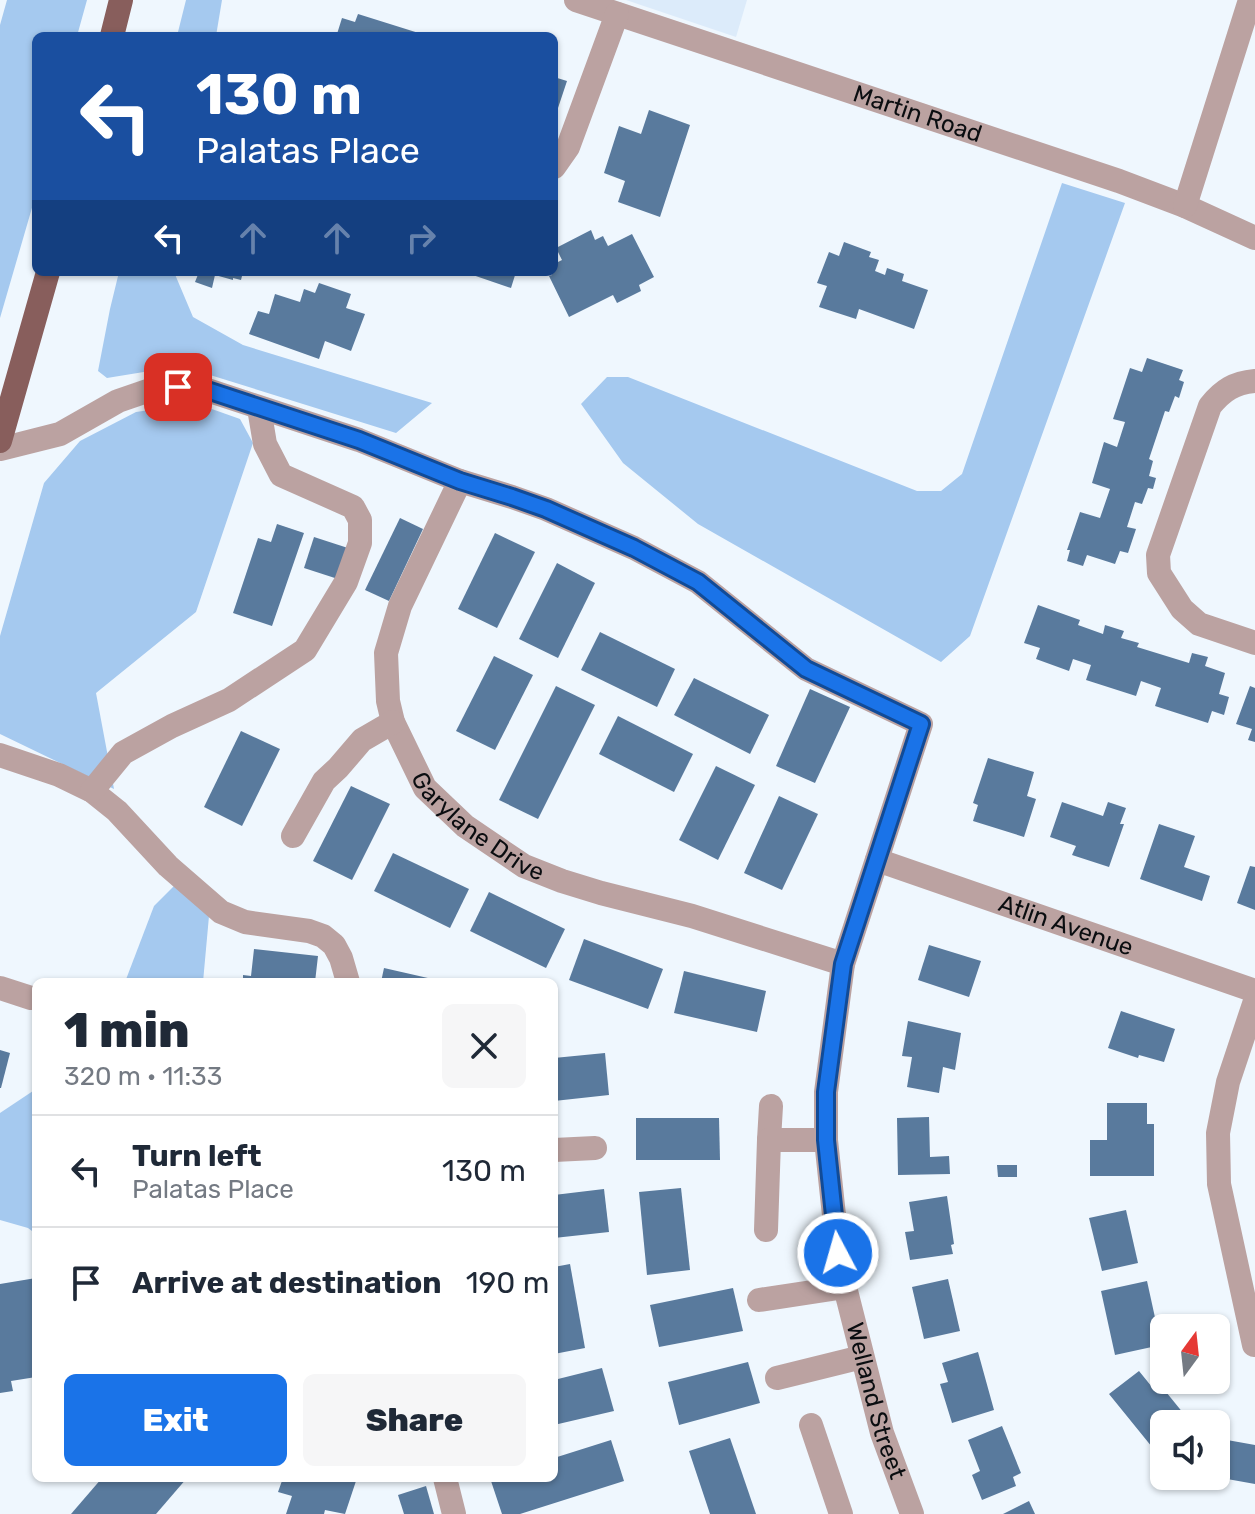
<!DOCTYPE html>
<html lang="en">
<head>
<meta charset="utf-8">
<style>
  body { margin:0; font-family:Rubik,sans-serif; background:#f6f6f7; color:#1f2937; height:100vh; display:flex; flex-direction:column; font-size:30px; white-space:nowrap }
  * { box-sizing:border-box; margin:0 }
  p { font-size:26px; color:#747a83 }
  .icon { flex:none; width:44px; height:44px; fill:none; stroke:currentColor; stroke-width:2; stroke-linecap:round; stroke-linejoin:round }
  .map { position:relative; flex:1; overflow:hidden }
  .details { position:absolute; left:32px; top:978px; width:526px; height:504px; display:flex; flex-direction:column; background:#fff; border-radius:12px; box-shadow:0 2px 6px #0004 }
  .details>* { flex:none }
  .top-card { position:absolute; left:32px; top:32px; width:526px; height:244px; border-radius:12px; box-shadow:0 2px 6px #0004; background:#1a4fa0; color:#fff; overflow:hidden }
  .needle { width:52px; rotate:15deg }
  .buttons { position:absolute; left:1150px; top:1314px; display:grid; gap:16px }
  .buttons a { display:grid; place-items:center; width:80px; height:80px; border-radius:12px; background:#fff; box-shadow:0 2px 6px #0004; font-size:40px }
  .pin { position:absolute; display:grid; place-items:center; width:68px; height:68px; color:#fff; margin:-34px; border-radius:16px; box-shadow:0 4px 12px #0006 }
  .me { position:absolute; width:88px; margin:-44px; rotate:354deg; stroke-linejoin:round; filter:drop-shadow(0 0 6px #0008) }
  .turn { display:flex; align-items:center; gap:28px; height:168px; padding:0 32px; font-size:36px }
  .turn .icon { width:104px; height:104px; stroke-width:2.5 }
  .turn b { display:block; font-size:56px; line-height:68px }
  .lanes { display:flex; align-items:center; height:76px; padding:0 32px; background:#0003; justify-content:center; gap:40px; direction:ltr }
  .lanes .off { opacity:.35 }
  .round { display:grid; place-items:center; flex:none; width:84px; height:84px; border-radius:12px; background:#f6f6f7 }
  .summary { display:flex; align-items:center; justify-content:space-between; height:136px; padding:0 32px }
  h1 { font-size:48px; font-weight:800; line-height:60px }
  .cta { display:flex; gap:16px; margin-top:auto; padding:16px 32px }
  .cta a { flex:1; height:92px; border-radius:12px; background:#1a73e8; color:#fff; font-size:32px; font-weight:800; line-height:92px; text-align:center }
  .cta a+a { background:#f6f6f7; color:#1f2937 }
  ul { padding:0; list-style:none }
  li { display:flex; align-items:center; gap:24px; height:112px; padding:0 32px; border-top:2px solid #e0e1e3 }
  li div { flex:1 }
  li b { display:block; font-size:30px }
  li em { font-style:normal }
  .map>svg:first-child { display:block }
</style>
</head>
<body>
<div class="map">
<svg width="1255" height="1514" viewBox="0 0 1255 1514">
  <rect width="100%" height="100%" fill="#eff7fe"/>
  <!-- built -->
  <polygon fill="#dcebfa" points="626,0 747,0 736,37"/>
  <!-- forest -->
  <g fill="#a5c9ef">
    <polygon points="7,0 87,0 77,36 36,36 36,194 0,318 0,25"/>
    <polygon points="186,0 222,0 216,36 177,36"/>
    <polygon points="1062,183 1125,203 970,636 941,662 698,524 623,463 581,404 607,377 628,377 917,491 941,491 962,474"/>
    <polygon points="119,272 174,272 193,317 243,345 432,403 396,433 194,370 156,370 107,378 98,371 110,309"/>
    <polygon points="176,406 209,408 240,419 253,443 196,612 96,693 114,789 0,734 0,636 44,483 80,441 136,412"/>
    <polygon points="176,884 210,905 203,982 125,982 154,906"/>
    <polygon points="36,1089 36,1234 28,1228 0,1220 0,1113"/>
  </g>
  <!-- building -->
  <g fill="#597a9d">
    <polygon points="358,14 425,35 425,36 343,36 337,34 342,18 355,22"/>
    <polygon points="554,77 567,81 555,117 554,117"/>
    <polygon points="649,110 690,125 660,217 618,202 625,181 604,173 619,126 641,134"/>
    <polygon points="591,230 595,240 603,236 608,246 632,234 654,277 639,285 641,291 617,303 613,295 569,317 549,276 552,275 550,272 554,272 554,264 562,260 556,248"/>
    <polygon points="844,242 871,252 869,257 879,260 875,271 885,275 887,268 904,274 902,281 928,290 914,329 859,309 856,319 819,307 827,286 817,283 829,252 839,256"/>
    <polygon points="199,272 243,272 241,280 233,278 233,280 215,275 212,288 195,282"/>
    <polygon points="464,272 516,272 511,288"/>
    <polygon points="319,283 351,294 346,308 365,314 351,351 325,341 319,359 249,334 258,311 269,314 275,294 300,302 304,289 315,293"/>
    <polygon points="1147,358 1183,370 1179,380 1184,382 1179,398 1175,396 1169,412 1165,411 1149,459 1153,461 1149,476 1156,478 1153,489 1148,488 1142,504 1135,502 1127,527 1136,529 1128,553 1120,551 1115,564 1087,555 1083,566 1067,561 1070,550 1067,550 1080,512 1100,518 1110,489 1092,483 1104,442 1117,447 1125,422 1113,419 1130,368 1142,372"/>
    <polygon points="400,518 423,529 389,601 365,590"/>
    <polygon points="277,524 304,533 272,626 233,613 258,538 271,542"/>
    <polygon points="495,533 535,552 497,628 458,609"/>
    <polygon points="314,537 351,549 341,580 304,568"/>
    <polygon points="557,563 595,583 558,658 519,639"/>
    <polygon points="1038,605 1080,620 1078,625 1103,634 1105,625 1124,631 1121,638 1139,643 1137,647 1189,663 1192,653 1208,657 1205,666 1225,673 1219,694 1229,697 1224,715 1212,711 1208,723 1155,706 1161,688 1141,681 1136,696 1086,680 1091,665 1073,659 1069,671 1036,659 1040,648 1024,643"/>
    <polygon points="600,632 675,669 657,707 581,670"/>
    <polygon points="494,656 533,675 495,750 456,731"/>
    <polygon points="694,678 769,715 750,754 674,715"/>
    <polygon points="556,686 595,705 538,819 499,800"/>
    <polygon points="1250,686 1255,688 1255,742 1248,740 1252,729 1236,724"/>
    <polygon points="810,689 850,707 815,783 776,766"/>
    <polygon points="618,716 693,754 674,792 599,754"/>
    <polygon points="241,731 280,749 242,826 204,807"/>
    <polygon points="988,758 1034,772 1027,796 1036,799 1024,837 973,821 978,805 973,803"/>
    <polygon points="716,766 755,785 718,860 679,840"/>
    <polygon points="351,786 390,804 352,880 313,861"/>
    <polygon points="779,796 818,814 782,890 744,873"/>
    <polygon points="1062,802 1103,816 1108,802 1126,808 1120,824 1124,824 1109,867 1072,855 1076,846 1050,837"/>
    <polygon points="1159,824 1195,836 1184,867 1210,876 1202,901 1140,879"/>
    <polygon points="393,853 469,889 450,928 374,891"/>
    <polygon points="1250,866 1255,867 1255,910 1237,903"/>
    <polygon points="489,892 565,929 546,968 470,931"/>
    <polygon points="584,939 663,969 648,1009 569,980"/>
    <polygon points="929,945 981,961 969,997 918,980"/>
    <polygon points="254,949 318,956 315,982 243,982 243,975 251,976"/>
    <polygon points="384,968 441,981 441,982 381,982"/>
    <polygon points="684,971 766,991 757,1032 674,1013"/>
    <polygon points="1121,1011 1175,1029 1164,1062 1139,1055 1138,1058 1108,1048"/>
    <polygon points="908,1021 961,1033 955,1070 943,1067 939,1093 907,1087 912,1057 902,1056"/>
    <polygon points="0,1050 10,1053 1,1088 0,1088"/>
    <polygon points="605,1053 609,1095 554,1101 554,1058"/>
    <polygon points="1107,1103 1147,1103 1147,1124 1154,1124 1154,1176 1090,1176 1090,1140 1107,1140"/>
    <polygon points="929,1117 930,1157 949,1156 950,1174 898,1175 897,1118"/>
    <polygon points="636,1118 719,1118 720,1160 636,1160"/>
    <polygon points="997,1165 1017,1165 1017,1177 998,1177"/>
    <polygon points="681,1188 690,1270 647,1275 639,1192"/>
    <polygon points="604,1189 609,1232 554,1238 554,1195"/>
    <polygon points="947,1196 954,1244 951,1245 953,1254 910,1260 905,1232 914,1231 909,1202"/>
    <polygon points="1126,1210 1138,1263 1102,1271 1089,1218"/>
    <polygon points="570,1264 585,1348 554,1354 554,1267"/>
    <polygon points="36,1278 36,1377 11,1381 13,1391 0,1393 0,1284"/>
    <polygon points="948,1279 960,1331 924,1339 912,1287"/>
    <polygon points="1147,1281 1161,1345 1115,1355 1101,1291"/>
    <polygon points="733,1288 743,1331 659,1347 650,1305"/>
    <polygon points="978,1352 994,1410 952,1423 940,1384 948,1382 942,1363"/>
    <polygon points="748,1362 760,1403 679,1425 668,1382"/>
    <polygon points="602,1368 614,1411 554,1425 554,1380"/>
    <polygon points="1139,1371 1156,1392 1162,1387 1188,1419 1182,1424 1164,1424 1164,1438 1152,1447 1109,1394"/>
    <polygon points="1002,1426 1021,1473 1013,1477 1016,1486 982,1500 972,1475 980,1471 968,1440"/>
    <polygon points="730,1438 756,1514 710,1514 689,1451"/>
    <polygon points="1216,1438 1255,1445 1255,1484 1216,1477"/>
    <polygon points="611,1440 624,1481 520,1514 502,1514 490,1478 554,1478 554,1458"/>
    <polygon points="102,1478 187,1478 156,1514 71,1514"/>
    <polygon points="283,1478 357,1478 345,1514 325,1510 324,1514 286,1514 292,1496 278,1492"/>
    <polygon points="426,1486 434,1514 404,1514 398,1495"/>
    <polygon points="1029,1501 1035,1514 1003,1514"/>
  </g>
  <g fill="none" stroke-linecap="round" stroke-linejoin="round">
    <!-- minor -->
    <g stroke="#bba2a1" stroke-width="24">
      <path id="s1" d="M576 0 1119 181 1185 206 1255 238"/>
      <polyline points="554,167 568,147 617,14"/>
      <polyline points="1185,206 1250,0"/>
      <path d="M1255 381C1234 383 1223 390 1210 406L1158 555 1159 573 1182 609 1199 624 1255 643"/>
      <path id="s2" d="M0 449 60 434 118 401 150 390 178 387 201 388 359 440 460 481 512 497 546 509 634 548 698 582 806 669 921 724 843 964 826 1092V1140L838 1253 845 1287 882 1433 912 1514"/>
      <path id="s3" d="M460 481 400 606 386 653 388 701 393 722 425 788 465 826 524 866 562 881 601 893 692 916 843 964"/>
      <polyline points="0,755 59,775 92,791 117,811 168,866 221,912 245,922 309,931 323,936 334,945 341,958 348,982"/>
      <polyline points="92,791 123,753 172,726 229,700 305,650 346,582 360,543 360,520 353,507 281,475 265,444 259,408"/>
      <polyline points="293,836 324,781 338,768 362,740 393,722"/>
      <path id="s4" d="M877 860 1255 991"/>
      <polyline points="0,988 31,998"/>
      <polyline points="769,1140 771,1106"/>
      <polyline points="554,1150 595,1148"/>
      <polyline points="766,1230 769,1140 826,1140"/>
      <polyline points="759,1300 845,1287"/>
      <polyline points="1254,1345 1219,1184 1218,1133 1228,1082 1255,1001"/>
      <polyline points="777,1378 862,1357"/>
      <polyline points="811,1425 841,1514"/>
      <polyline points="445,1478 454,1514"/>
    </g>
    <!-- major -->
    <g stroke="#885e5c" stroke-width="24">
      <polyline points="112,36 121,0"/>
      <polyline points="0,441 48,272"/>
    </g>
  </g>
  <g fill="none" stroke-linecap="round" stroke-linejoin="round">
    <!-- route casing -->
    <g stroke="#114b97" stroke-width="20">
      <polyline id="route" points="178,387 201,388 359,440 460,481 512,497 546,509 634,548 698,582 806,669 921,724 843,964 826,1092 826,1140 838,1253"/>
    </g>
    <!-- route -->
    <use href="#route" stroke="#1a73e8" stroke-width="14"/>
  </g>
  <g text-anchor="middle" stroke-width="6" stroke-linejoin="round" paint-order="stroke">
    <!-- street labels -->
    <g font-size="24" fill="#0a0d10" stroke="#fff">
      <text dy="8" stroke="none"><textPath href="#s1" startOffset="360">Martin Road</textPath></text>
      <text dy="8" stroke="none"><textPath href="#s3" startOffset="396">Garylane Drive</textPath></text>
      <text dy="8" stroke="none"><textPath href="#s4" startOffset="200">Atlin Avenue</textPath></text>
      <text dy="8" stroke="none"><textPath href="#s2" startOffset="1710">Welland Street</textPath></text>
    </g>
  </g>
</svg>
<div class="buttons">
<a><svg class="needle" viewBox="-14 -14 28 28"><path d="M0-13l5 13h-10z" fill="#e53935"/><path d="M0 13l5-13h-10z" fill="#747a83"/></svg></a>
<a><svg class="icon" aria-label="sound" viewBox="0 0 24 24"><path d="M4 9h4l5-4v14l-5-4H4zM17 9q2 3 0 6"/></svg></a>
</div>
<div class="pin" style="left:178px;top:387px;background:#d93025"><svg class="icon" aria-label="arrive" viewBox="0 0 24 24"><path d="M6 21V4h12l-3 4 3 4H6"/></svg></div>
<svg class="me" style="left:838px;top:1253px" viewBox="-20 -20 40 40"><circle r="17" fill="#1a73e8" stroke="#fff" stroke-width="3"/><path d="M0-11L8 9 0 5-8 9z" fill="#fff"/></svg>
<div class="top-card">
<div class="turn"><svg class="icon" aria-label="left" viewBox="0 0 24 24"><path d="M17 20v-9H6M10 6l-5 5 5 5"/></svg><div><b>130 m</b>Palatas Place</div></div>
<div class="lanes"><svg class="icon" aria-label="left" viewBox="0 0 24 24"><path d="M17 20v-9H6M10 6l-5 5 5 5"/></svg><svg class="icon off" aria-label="ahead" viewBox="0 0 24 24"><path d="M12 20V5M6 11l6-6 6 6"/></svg><svg class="icon off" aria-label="ahead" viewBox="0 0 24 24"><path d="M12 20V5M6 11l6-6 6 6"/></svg><svg class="icon off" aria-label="right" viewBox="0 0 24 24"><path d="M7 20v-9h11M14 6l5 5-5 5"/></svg></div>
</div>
<section class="details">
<div class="summary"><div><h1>1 min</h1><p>320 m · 11:33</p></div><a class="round"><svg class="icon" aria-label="close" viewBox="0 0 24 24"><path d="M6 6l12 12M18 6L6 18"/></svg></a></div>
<ul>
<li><svg class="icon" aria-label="left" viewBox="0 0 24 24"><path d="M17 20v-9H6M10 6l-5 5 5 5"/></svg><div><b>Turn left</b><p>Palatas Place</p></div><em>130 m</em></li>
<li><svg class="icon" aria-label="arrive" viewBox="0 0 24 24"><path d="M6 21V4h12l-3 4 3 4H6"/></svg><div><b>Arrive at destination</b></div><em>190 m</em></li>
</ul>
<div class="cta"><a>Exit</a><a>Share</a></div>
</section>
</div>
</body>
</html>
